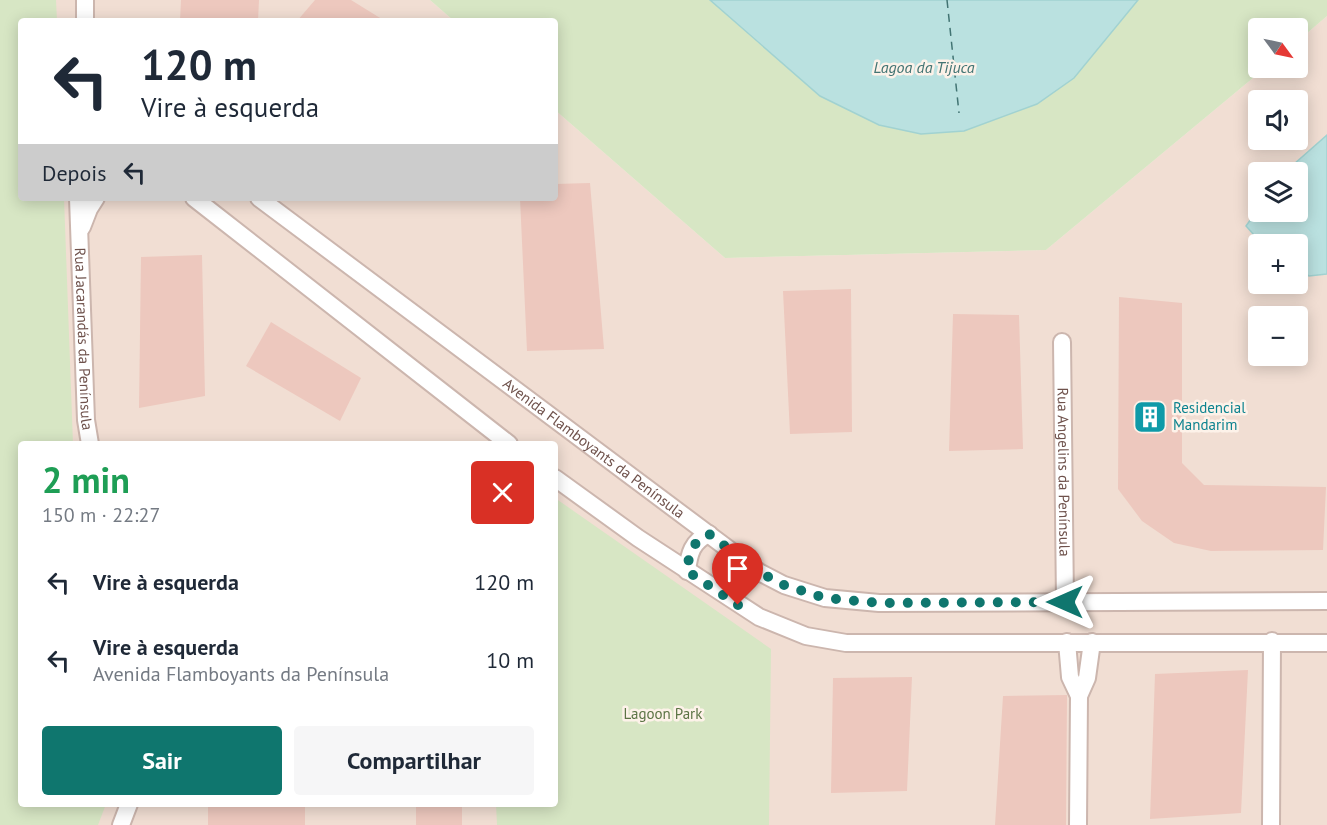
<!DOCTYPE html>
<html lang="pt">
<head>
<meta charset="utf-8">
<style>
  body { margin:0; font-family:"PT Sans",sans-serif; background:#f6f6f7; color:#1f2937; height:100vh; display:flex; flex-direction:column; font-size:22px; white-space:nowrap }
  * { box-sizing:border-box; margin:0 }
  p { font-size:20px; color:#747a83 }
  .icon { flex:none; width:33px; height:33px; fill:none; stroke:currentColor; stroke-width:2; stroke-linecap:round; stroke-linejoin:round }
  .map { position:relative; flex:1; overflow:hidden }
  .sheet { position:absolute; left:18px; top:441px; width:540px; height:366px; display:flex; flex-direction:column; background:#fff; border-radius:6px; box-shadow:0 3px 15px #0003 }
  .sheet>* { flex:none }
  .banner { position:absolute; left:18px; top:18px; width:540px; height:183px; border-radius:6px; box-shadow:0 3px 15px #0003; background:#fff; color:#1f2937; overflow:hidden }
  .needle { width:39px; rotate:123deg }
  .tools { position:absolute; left:1248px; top:18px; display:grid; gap:12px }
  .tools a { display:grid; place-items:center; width:60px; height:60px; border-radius:6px; background:#fff; box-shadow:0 3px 15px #0003; font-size:30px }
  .pin { position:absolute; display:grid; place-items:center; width:51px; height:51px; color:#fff; margin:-62px -26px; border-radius:50% 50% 50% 0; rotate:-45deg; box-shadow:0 0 6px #0007 }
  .pin .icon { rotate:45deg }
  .me { position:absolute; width:66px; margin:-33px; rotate:270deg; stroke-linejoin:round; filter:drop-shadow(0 0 4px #0008) }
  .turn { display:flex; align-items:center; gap:21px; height:126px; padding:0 24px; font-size:27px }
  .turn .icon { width:78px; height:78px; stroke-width:2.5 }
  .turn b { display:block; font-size:42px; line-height:51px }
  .then { display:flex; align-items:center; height:57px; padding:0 24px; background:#0003; gap:12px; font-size:22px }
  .round { display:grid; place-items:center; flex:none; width:63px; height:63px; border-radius:6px; background:#f6f6f7 }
  .overview { display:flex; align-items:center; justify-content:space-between; height:102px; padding:0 24px }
  h1 { font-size:36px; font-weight:800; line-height:45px; color:#1e9e55 }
  .primary-button { display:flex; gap:12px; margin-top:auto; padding:12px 24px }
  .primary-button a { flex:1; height:69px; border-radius:6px; background:#0f766e; color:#fff; font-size:24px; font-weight:800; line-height:69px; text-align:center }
  .primary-button a+a { background:#f6f6f7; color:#1f2937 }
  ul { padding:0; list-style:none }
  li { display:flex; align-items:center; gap:18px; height:78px; padding:0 24px }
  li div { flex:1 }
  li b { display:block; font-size:22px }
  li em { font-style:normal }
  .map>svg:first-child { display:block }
</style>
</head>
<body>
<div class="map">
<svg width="1327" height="825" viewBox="0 0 1327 825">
  <rect width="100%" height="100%" fill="#faede4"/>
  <!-- residential -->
  <path fill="#f1ded3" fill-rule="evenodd" d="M0 0H430L454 21H21V198H555V110L725 258 1046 250 1265 68H1298V41L1327 16V825H0ZM1258 100H1298V140H1258ZM1258 172H1298V212H1258ZM1258 244H1298V284H1258ZM1258 316H1298V356H1258ZM21 444H555V804H21Z"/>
  <!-- green -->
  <g fill="#d7e6c4">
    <polygon points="0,0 56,0 57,21 21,21 21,198 64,198 73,444 21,444 21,804 106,804 98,825 0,825"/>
    <polygon points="430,0 710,0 820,96 1074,78 1138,0 1327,0 1327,16 1298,41 1298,28 1258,28 1258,68 1265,68 1046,250 725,258 555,110 555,21 454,21"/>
    <polygon points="555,498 771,649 769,825 497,825 496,804 555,804"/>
  </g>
  <!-- water -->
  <g fill="#bae1e0" stroke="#a1d2d1" stroke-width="1.5">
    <polygon points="710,0 1138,0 1074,78 1037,104 964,131 921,134 879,125 820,96"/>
    <polygon points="1327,135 1327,274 1309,276 1298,269 1298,244 1262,244 1246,226 1258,209 1258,212 1298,212 1298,172 1285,172"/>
  </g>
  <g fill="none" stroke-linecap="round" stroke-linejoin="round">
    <!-- ferry -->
    <polyline stroke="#427473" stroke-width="1.5" stroke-dasharray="8 6" stroke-linecap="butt" points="947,0 959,113"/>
  </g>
  <!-- building -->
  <g fill="#edc8be">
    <polygon points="181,0 259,0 258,21 180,21"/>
    <polygon points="315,0 351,0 385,21 297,21"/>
    <polygon points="590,183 604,349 527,351 520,198 555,198 555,184"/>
    <polygon points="202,255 205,396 139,408 141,257"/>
    <polygon points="851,289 852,432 790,434 783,291"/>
    <polygon points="1119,297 1182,303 1182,463 1204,485 1326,487 1323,550 1211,551 1174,543 1142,521 1118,489"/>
    <polygon points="953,314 1019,315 1023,449 949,451"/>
    <polygon points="271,322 361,378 340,421 246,366"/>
    <polygon points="1248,670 1241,813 1150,819 1155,674"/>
    <polygon points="912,677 907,791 831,793 833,678"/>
    <polygon points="1067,695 1066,825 995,825 1003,696"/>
    <rect x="208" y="804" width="97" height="21"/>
    <polygon points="416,804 462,806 462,825 416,825"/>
  </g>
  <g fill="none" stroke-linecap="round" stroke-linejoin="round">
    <!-- minor casing -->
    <g stroke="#ccb6ae" stroke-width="20">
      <g id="minor">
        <polyline points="85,0 85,21"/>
        <path id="s1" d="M78 198 86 420 90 444"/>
        <polyline points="194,198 509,444"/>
        <path id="s2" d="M259 198 759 572 784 585 825 598 879 603 1327 601"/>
        <polyline points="82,227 89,209 96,198"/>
        <path id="s3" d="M1062 342 1065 602"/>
        <polyline points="555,478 638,538 759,617 806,636 846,643 1327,643"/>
        <path d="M687 571C689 554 692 541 709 534"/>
        <polyline points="1067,642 1070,677 1079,696"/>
        <polyline points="121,825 129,804"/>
        <polyline points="1078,825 1079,696 1087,678 1092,642"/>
        <polyline points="1271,825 1272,641"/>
      </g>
    </g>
    <!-- minor -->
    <use href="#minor" stroke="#fff" stroke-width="16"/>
  </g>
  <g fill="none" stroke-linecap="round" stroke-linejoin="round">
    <!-- route -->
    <path stroke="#0f766e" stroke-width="10" stroke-dasharray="0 18" d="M738 605 687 571C689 554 692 541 709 534L759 572 784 585 825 598 879 603 1065 602"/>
  </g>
  <!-- icons -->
  <defs>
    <g id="building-square" transform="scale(1.725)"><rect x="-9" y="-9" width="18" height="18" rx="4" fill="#0f9aa8" stroke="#fdf2e9"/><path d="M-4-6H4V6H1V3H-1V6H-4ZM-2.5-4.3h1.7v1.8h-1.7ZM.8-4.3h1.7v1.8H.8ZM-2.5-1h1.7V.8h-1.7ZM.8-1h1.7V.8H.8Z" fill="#fff"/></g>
  </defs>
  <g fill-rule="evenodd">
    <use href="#building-square" x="1150" y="417"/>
  </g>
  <g text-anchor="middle" stroke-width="5" stroke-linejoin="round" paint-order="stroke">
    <!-- street labels -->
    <g font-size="15" fill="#6f524c" stroke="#fdf2e9">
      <text dy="5" stroke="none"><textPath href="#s1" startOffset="141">Rua Jacarandás da Península</textPath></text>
      <text dy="5" stroke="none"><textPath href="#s2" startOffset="418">Avenida Flamboyants da Península</textPath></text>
      <text dy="5" stroke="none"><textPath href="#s3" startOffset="130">Rua Angelins da Península</textPath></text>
    </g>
    <!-- culture labels -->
    <g font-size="15" fill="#0d838f" stroke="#fdf2e9" text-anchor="start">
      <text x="1173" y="413">Residencial<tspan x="1173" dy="17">Mandarim</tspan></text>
    </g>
    <!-- park labels -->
    <g font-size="15" fill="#5c7445" stroke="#fdf2e9">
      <text x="663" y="719">Lagoon Park</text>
    </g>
    <!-- water labels -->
    <g font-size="16" font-style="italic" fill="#427473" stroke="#fdf2e9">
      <text x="924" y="73">Lagoa da Tijuca</text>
    </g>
  </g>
</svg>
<div class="tools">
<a><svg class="needle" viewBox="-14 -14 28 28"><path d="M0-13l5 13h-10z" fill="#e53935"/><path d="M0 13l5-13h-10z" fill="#747a83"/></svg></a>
<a><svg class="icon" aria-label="sound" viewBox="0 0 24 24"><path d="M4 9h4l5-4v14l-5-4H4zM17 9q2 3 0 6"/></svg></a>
<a><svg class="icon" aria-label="layers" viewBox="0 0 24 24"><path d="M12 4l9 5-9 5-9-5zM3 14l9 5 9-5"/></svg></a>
<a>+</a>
<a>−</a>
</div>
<div class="pin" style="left:738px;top:605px;background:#d93025"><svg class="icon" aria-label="arrive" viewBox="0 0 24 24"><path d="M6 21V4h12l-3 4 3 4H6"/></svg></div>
<svg class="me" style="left:1065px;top:602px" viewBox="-20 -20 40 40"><path d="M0-17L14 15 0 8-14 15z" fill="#0f766e" stroke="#fff" stroke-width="4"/></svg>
<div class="banner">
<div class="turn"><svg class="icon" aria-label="left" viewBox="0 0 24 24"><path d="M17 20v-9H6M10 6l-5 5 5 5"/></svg><div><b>120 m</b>Vire à esquerda</div></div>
<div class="then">Depois<svg class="icon" aria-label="left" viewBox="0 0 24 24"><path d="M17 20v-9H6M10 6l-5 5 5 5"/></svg></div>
</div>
<section class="sheet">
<div class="overview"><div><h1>2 min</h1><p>150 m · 22:27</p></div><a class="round" style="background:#d93025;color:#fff"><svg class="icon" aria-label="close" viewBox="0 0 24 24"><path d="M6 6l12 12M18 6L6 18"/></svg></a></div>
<ul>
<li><svg class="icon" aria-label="left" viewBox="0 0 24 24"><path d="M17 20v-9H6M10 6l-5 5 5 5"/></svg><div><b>Vire à esquerda</b></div><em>120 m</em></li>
<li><svg class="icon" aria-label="left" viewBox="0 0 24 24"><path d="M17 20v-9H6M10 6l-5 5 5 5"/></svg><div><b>Vire à esquerda</b><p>Avenida Flamboyants da Península</p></div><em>10 m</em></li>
</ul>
<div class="primary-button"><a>Sair</a><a>Compartilhar</a></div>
</section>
</div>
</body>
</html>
